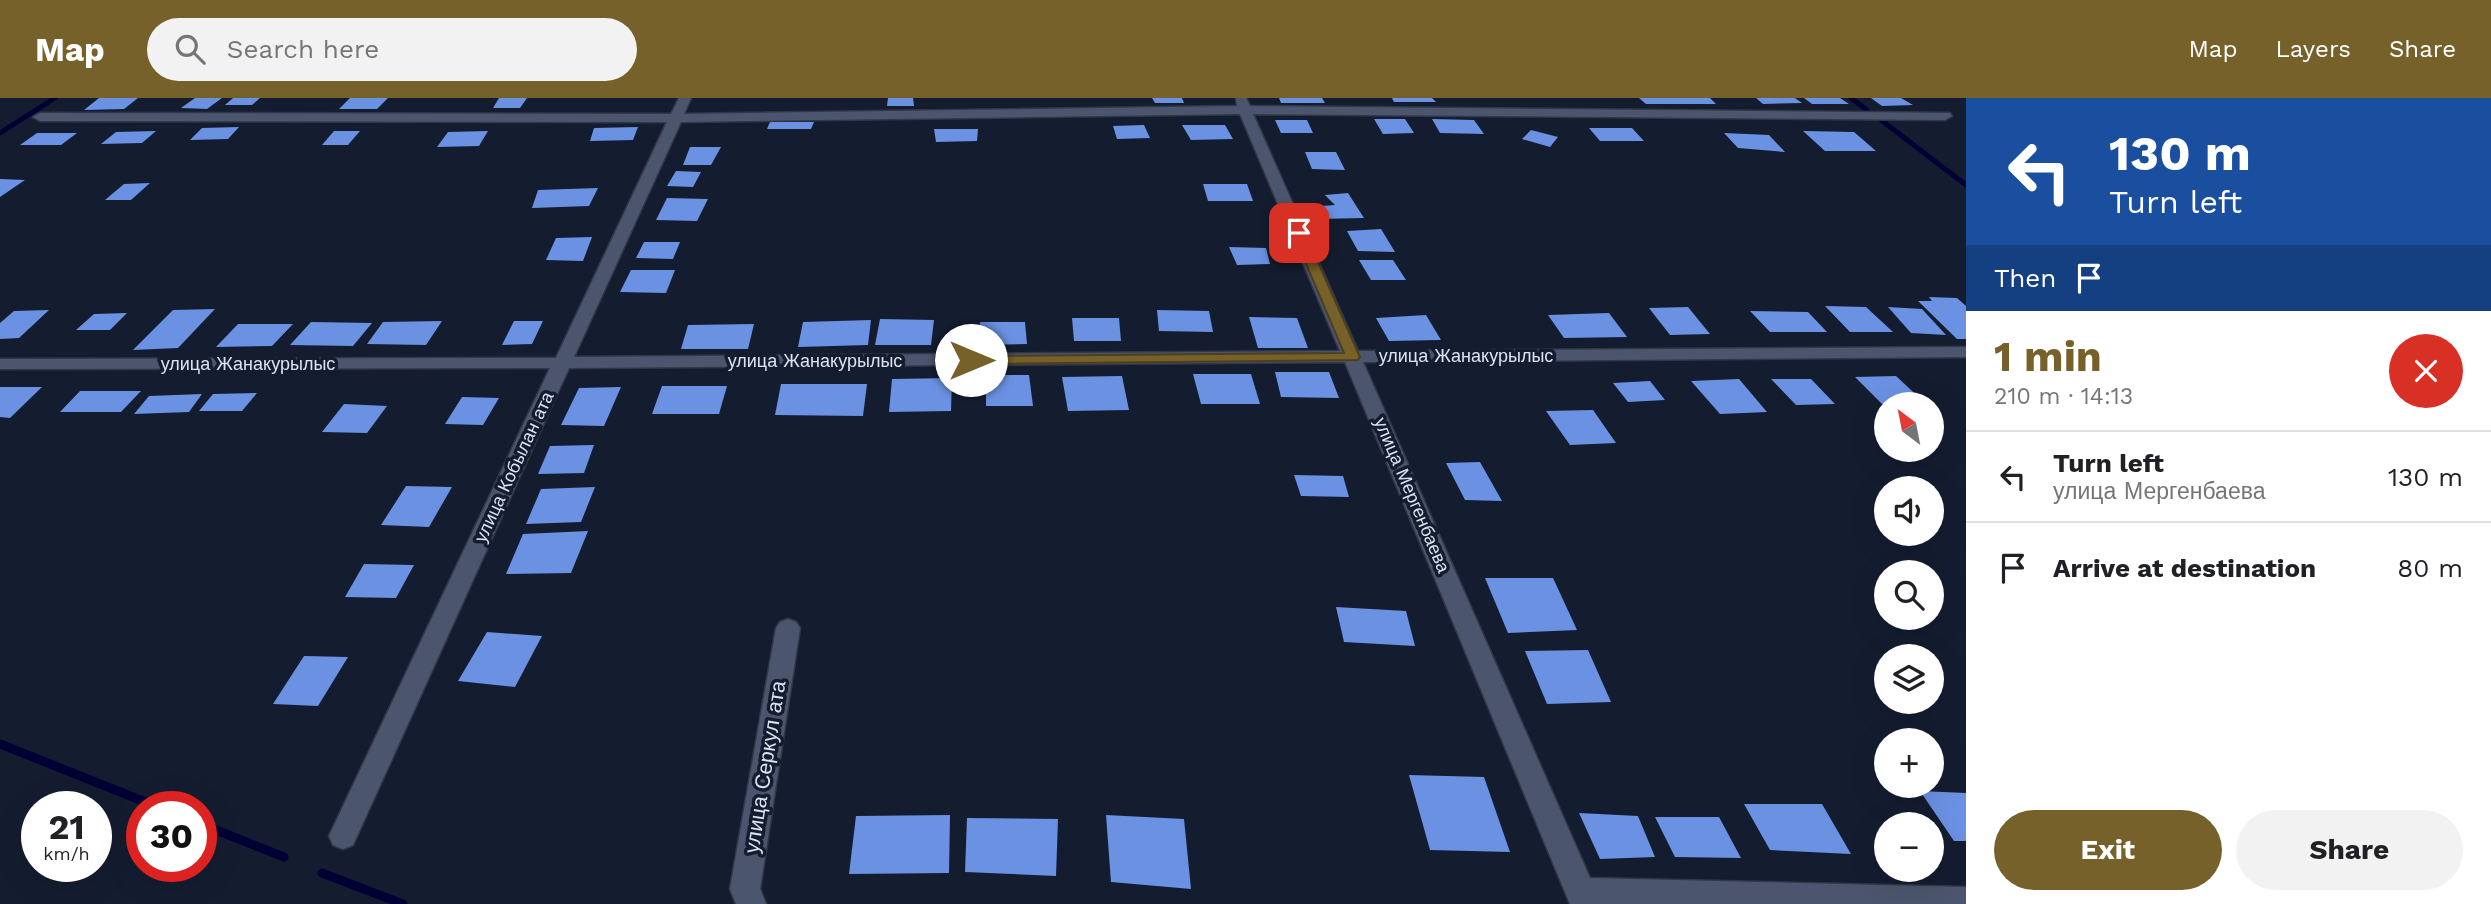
<!DOCTYPE html>
<html lang="en">
<head>
<meta charset="utf-8">
<style>
  body { margin:0; font-family:"Work Sans",sans-serif; background:#f2f2f2; color:#202124; height:100vh; display:flex; flex-direction:column; font-size:26px; white-space:nowrap }
  * { box-sizing:border-box; margin:0 }
  p { font-size:23px; color:#757577 }
  .icon { flex:none; width:38px; height:38px; fill:none; stroke:currentColor; stroke-width:2; stroke-linecap:round; stroke-linejoin:round }
  .map { position:relative; flex:1; overflow:hidden }
  .side { display:flex; flex-direction:column; background:#fff; width:525px }
  .side>* { flex:none }
  .hud { background:#1a4fa0; color:#fff; overflow:hidden }
  .needle { width:46px; rotate:328deg }
  .controls { position:absolute; left:1874px; top:294px; display:grid; gap:14px }
  .controls a { display:grid; place-items:center; width:70px; height:70px; border-radius:50%; background:#fff; box-shadow:0 7px 28px #0002; font-size:35px }
  .speed { position:absolute; left:21px; top:693px; display:flex; gap:14px; font-size:35px; font-weight:700; text-align:center }
  .speed>* { display:grid; place-content:center; width:91px; height:91px; border-radius:50%; background:#fff; box-shadow:0 7px 28px #0002; line-height:1 }
  .speed small { font-size:18px; font-weight:400 }
  .speed .limit { border:10px solid #d22; background:#fff; color:#111 }
  .pin { position:absolute; display:grid; place-items:center; width:60px; height:60px; color:#fff; margin:-30px; border-radius:14px; box-shadow:0 4px 10px #0006 }
  .me { position:absolute; width:77px; margin:-38px; rotate:90deg; stroke-linejoin:round; filter:drop-shadow(0 0 5px #0008) }
  .turn { display:flex; align-items:center; gap:24px; height:147px; padding:0 28px; font-size:32px }
  .turn .icon { width:91px; height:91px; stroke-width:2.5 }
  .turn b { display:block; font-size:49px; line-height:60px }
  .then { display:flex; align-items:center; height:66px; padding:0 28px; background:#0003; gap:14px; font-size:26px }
  .round { display:grid; place-items:center; flex:none; width:74px; height:74px; border-radius:37px; background:#f2f2f2 }
  .summary { display:flex; align-items:center; justify-content:space-between; height:119px; padding:0 28px }
  h1 { font-size:42px; font-weight:700; line-height:52px; color:#77612b }
  .action { display:flex; gap:14px; margin-top:auto; padding:14px 28px }
  .action a { flex:1; height:80px; border-radius:42px; background:#77612b; color:#fff; font-size:28px; font-weight:700; line-height:80px; text-align:center }
  .action a+a { background:#f2f2f2; color:#202124 }
  ul { padding:0; list-style:none }
  li { display:flex; align-items:center; gap:21px; height:91px; padding:0 28px; border-top:2px solid #e0e0e0 }
  li div { flex:1 }
  li b { display:block; font-size:26px }
  li em { font-style:normal }
  header { display:flex; align-items:center; gap:42px; box-sizing:border-box; height:98px; padding:0 35px; background:#77612b; color:#fff }
  header strong { font-size:33px }
  nav { display:flex; gap:38px; margin-inline-start:auto; font-size:24px }
  .search { width:490px; height:63px; background:#f2f2f2; display:flex; align-items:center; gap:18px; box-sizing:border-box; padding:0 24px; border-radius:38px; color:#757577; font-size:26px }
  main { display:flex; flex:1; min-height:0 }
  .map>svg:first-child { display:block }
</style>
</head>
<body>
<header>
<strong>Map</strong>
<div class="search"><svg class="icon" aria-label="search" viewBox="0 0 24 24"><circle cx="10" cy="10" r="6"/><path d="M15 15l6 6"/></svg>Search here</div>
<nav><a>Map</a><a>Layers</a><a>Share</a></nav>
</header>
<main>
<div class="map">
<svg width="1966" height="806" viewBox="0 0 1966 806">
  <rect width="100%" height="100%" fill="#141d30"/>
  <g fill="none" stroke-linecap="round" stroke-linejoin="round">
    <!-- stream-far1 -->
    <g stroke="#000034" stroke-width="5">
      <polyline points="1851,0 1867,12"/>
      <polyline points="1881,22 1966,87"/>
      <polyline points="0,35 55,0"/>
    </g>
    <!-- stream -->
    <g stroke="#000034" stroke-width="9">
      <polyline points="0,646 158,709"/>
      <polyline points="201,726 284,759"/>
      <polyline points="322,775 403,806"/>
    </g>
  </g>
  <!-- building -->
  <g fill="#6b91e2">
    <polygon points="99,0 138,0 124,11 84,12"/>
    <polygon points="195,0 222,0 207,11 181,10"/>
    <polygon points="233,0 260,0 252,7 225,7"/>
    <polygon points="350,0 388,0 377,11 339,11"/>
    <polygon points="499,0 527,0 520,10 493,10"/>
    <polygon points="888,0 913,0 914,8 887,8"/>
    <polygon points="1152,0 1182,0 1184,5 1155,5"/>
    <polygon points="1279,0 1322,0 1325,5 1281,5"/>
    <polygon points="1392,0 1432,0 1436,4 1394,4"/>
    <polygon points="1639,0 1710,0 1716,6 1646,6"/>
    <polygon points="1756,0 1795,0 1802,5 1763,6"/>
    <polygon points="1804,0 1840,0 1849,6 1812,6"/>
    <polygon points="1871,0 1901,0 1913,7 1882,8"/>
    <polygon points="1374,21 1405,21 1414,35 1383,36"/>
    <polygon points="1432,21 1474,22 1484,36 1440,35"/>
    <polygon points="1275,22 1307,22 1313,35 1281,35"/>
    <polygon points="770,24 814,24 811,31 767,31"/>
    <polygon points="1144,27 1150,40 1117,41 1113,28"/>
    <polygon points="1182,27 1225,27 1233,41 1191,42"/>
    <polygon points="239,29 228,41 190,42 202,30"/>
    <polygon points="638,29 633,42 590,43 594,30"/>
    <polygon points="1589,30 1632,30 1644,43 1600,43"/>
    <polygon points="934,31 978,31 977,43 936,44"/>
    <polygon points="1531,32 1558,39 1550,49 1522,41"/>
    <polygon points="156,33 142,45 101,46 116,34"/>
    <polygon points="334,33 360,33 348,47 322,47"/>
    <polygon points="488,33 479,48 437,49 448,34"/>
    <polygon points="1803,33 1854,34 1876,53 1825,53"/>
    <polygon points="37,35 77,35 61,47 20,47"/>
    <polygon points="1724,35 1769,37 1785,54 1738,50"/>
    <polygon points="690,49 721,49 711,67 683,67"/>
    <polygon points="1305,54 1336,54 1345,72 1312,71"/>
    <polygon points="676,73 701,74 693,89 667,88"/>
    <polygon points="0,81 25,82 0,99"/>
    <polygon points="150,85 131,102 105,102 124,86"/>
    <polygon points="1203,86 1247,86 1253,103 1208,103"/>
    <polygon points="598,90 589,108 532,110 538,92"/>
    <polygon points="1348,95 1364,120 1317,121 1309,109 1335,107 1325,97"/>
    <polygon points="667,100 708,101 697,123 656,122"/>
    <polygon points="1381,131 1395,154 1358,153 1347,133"/>
    <polygon points="592,139 583,163 546,162 556,140"/>
    <polygon points="644,144 680,144 673,161 636,160"/>
    <polygon points="1229,149 1266,150 1270,166 1237,167"/>
    <polygon points="1359,162 1393,162 1406,182 1371,182"/>
    <polygon points="631,172 675,172 666,195 620,194"/>
    <polygon points="1929,199 1957,200 1966,208 1966,241 1957,241 1918,203 1932,203"/>
    <polygon points="1825,208 1866,209 1893,234 1850,234"/>
    <polygon points="1688,209 1710,236 1670,237 1649,210"/>
    <polygon points="1888,209 1922,211 1946,237 1911,235"/>
    <polygon points="215,211 178,250 133,252 173,212"/>
    <polygon points="49,212 19,240 0,241 0,225 14,213"/>
    <polygon points="1157,212 1209,213 1213,234 1159,233"/>
    <polygon points="1750,213 1808,214 1827,234 1770,234"/>
    <polygon points="127,215 110,232 76,232 94,216"/>
    <polygon points="1609,215 1627,239 1564,240 1548,217"/>
    <polygon points="1426,217 1441,242 1389,243 1376,220"/>
    <polygon points="1249,219 1297,220 1308,250 1258,250"/>
    <polygon points="1072,220 1119,220 1121,243 1074,243"/>
    <polygon points="880,221 934,222 931,247 875,247"/>
    <polygon points="871,222 868,247 798,249 803,224"/>
    <polygon points="442,223 426,247 367,246 383,224"/>
    <polygon points="514,223 543,223 532,246 502,247"/>
    <polygon points="311,224 372,225 353,248 290,247"/>
    <polygon points="980,224 1025,224 1027,246 980,247"/>
    <polygon points="238,226 293,226 272,248 216,249"/>
    <polygon points="754,226 748,251 681,251 688,227"/>
    <polygon points="1275,274 1329,274 1339,300 1281,299"/>
    <polygon points="1193,276 1251,276 1260,306 1201,306"/>
    <polygon points="986,277 1029,277 1033,308 986,308"/>
    <polygon points="1122,278 1129,312 1068,313 1062,279"/>
    <polygon points="1896,278 1925,305 1882,306 1855,279"/>
    <polygon points="952,280 951,313 889,314 892,281"/>
    <polygon points="1739,281 1767,314 1720,316 1691,283"/>
    <polygon points="1771,281 1811,281 1835,306 1796,307"/>
    <polygon points="1650,283 1665,302 1628,304 1613,285"/>
    <polygon points="781,286 867,286 863,318 775,317"/>
    <polygon points="662,288 727,288 719,316 652,316"/>
    <polygon points="0,289 42,289 10,320 0,319"/>
    <polygon points="621,289 604,328 561,327 579,290"/>
    <polygon points="80,293 141,293 121,314 60,314"/>
    <polygon points="257,295 242,313 199,313 213,296"/>
    <polygon points="202,296 189,314 134,316 149,298"/>
    <polygon points="462,299 499,300 483,327 445,326"/>
    <polygon points="344,306 387,308 367,335 322,334"/>
    <polygon points="1593,312 1616,345 1570,347 1546,313"/>
    <polygon points="594,347 584,375 538,376 550,348"/>
    <polygon points="1480,364 1502,403 1465,402 1446,365"/>
    <polygon points="1294,377 1343,378 1349,399 1301,398"/>
    <polygon points="406,388 452,389 429,429 381,427"/>
    <polygon points="595,389 581,424 526,426 541,391"/>
    <polygon points="588,433 571,475 506,476 523,436"/>
    <polygon points="364,466 414,467 396,500 345,499"/>
    <polygon points="1485,480 1553,480 1577,532 1508,535"/>
    <polygon points="1336,509 1406,513 1415,548 1344,544"/>
    <polygon points="487,534 542,538 515,589 458,583"/>
    <polygon points="1588,552 1611,604 1547,606 1525,553"/>
    <polygon points="304,558 348,559 318,608 273,606"/>
    <polygon points="1409,677 1484,679 1510,754 1430,752"/>
    <polygon points="1920,693 1966,695 1966,743 1954,743"/>
    <polygon points="1744,706 1822,706 1851,756 1770,752"/>
    <polygon points="1579,715 1638,718 1655,759 1600,761"/>
    <polygon points="950,717 949,775 849,776 856,718"/>
    <polygon points="1106,717 1184,721 1191,791 1111,784"/>
    <polygon points="1655,719 1719,719 1741,760 1675,759"/>
    <polygon points="967,720 1058,721 1056,778 965,774"/>
  </g>
  <g fill="none" stroke-linecap="round" stroke-linejoin="round">
    <!-- minor casing -->
    <g stroke="#323748" stroke-width="3">
      <g id="minor">
        <path d="M679 0H691L684 16 1237 8 1236 0H1246L1250 8 1950 15 1952 18 1945 22 1253 16 1358 253 1966 249V259L1363 264 1590 780 1966 789V806H1570L1345 264 569 270 353 747 343 751 333 747 329 738 550 270 0 271V261L556 260 667 24 40 23 33 19 40 15 671 16ZM1240 16 1340 253 574 259 681 24Z"/>
        <polygon points="788,521 796,524 800,530 760,791 766,806 736,806 730,791 776,530 780,524"/>
      </g>
    </g>
    <!-- minor -->
    <use href="#minor" fill="#4b566e" fill-rule="evenodd"/>
  </g>
  <!-- route -->
  <polygon fill="#77612b" stroke="#4d3f1c" stroke-width="2" points="1299,132 1305,135 1360,259 1358,262 971,266 964,262 971,258 1344,255 1293,135"/>
  <g text-anchor="middle" stroke-width="7" stroke-linejoin="round" paint-order="stroke">
    <!-- street labels -->
    <g font-size="18" fill="#dce3f0" stroke="#141d30">
      <text x="1466" y="264">улица Жанакурылыс</text>
      <text x="815" y="269">улица Жанакурылыс</text>
      <text x="248" y="272">улица Жанакурылыс</text>
      <text transform="translate(514 369) rotate(-65)" y="6">улица Кобылан ата</text>
      <text transform="translate(1412 397) rotate(67)" y="6">улица Мергенбаева</text>
    </g>
    <!-- near-street labels -->
    <g font-size="21" fill="#dce3f0" stroke="#141d30">
      <text transform="translate(765 669) rotate(-81)" y="7">улица Серкул ата</text>
    </g>
  </g>
</svg>
<div class="controls">
<a><svg class="needle" viewBox="-14 -14 28 28"><path d="M0-13l5 13h-10z" fill="#e53935"/><path d="M0 13l5-13h-10z" fill="#757577"/></svg></a>
<a><svg class="icon" aria-label="sound" viewBox="0 0 24 24"><path d="M4 9h4l5-4v14l-5-4H4zM17 9q2 3 0 6"/></svg></a>
<a><svg class="icon" aria-label="search" viewBox="0 0 24 24"><circle cx="10" cy="10" r="6"/><path d="M15 15l6 6"/></svg></a>
<a><svg class="icon" aria-label="layers" viewBox="0 0 24 24"><path d="M12 4l9 5-9 5-9-5zM3 14l9 5 9-5"/></svg></a>
<a>+</a>
<a>−</a>
</div>
<div class="speed"><div>21<small>km/h</small></div><div class="limit">30</div></div>
<div class="pin" style="left:1299px;top:135px;background:#d93025"><svg class="icon" aria-label="arrive" viewBox="0 0 24 24"><path d="M6 21V4h12l-3 4 3 4H6"/></svg></div>
<svg class="me" style="left:971px;top:262px" viewBox="-20 -20 40 40"><circle r="19" fill="#fff"/><path d="M0-13L10 11 0 6-10 11z" fill="#77612b"/></svg>
</div>
<section class="side">
<div class="hud">
<div class="turn"><svg class="icon" aria-label="left" viewBox="0 0 24 24"><path d="M17 20v-9H6M10 6l-5 5 5 5"/></svg><div><b>130 m</b>Turn left</div></div>
<div class="then">Then<svg class="icon" aria-label="arrive" viewBox="0 0 24 24"><path d="M6 21V4h12l-3 4 3 4H6"/></svg></div>
</div>
<div class="summary"><div><h1>1 min</h1><p>210 m · 14:13</p></div><a class="round" style="background:#d93025;color:#fff"><svg class="icon" aria-label="close" viewBox="0 0 24 24"><path d="M6 6l12 12M18 6L6 18"/></svg></a></div>
<ul>
<li><svg class="icon" aria-label="left" viewBox="0 0 24 24"><path d="M17 20v-9H6M10 6l-5 5 5 5"/></svg><div><b>Turn left</b><p>улица Мергенбаева</p></div><em>130 m</em></li>
<li><svg class="icon" aria-label="arrive" viewBox="0 0 24 24"><path d="M6 21V4h12l-3 4 3 4H6"/></svg><div><b>Arrive at destination</b></div><em>80 m</em></li>
</ul>
<div class="action"><a>Exit</a><a>Share</a></div>
</section>
</main>
</body>
</html>
